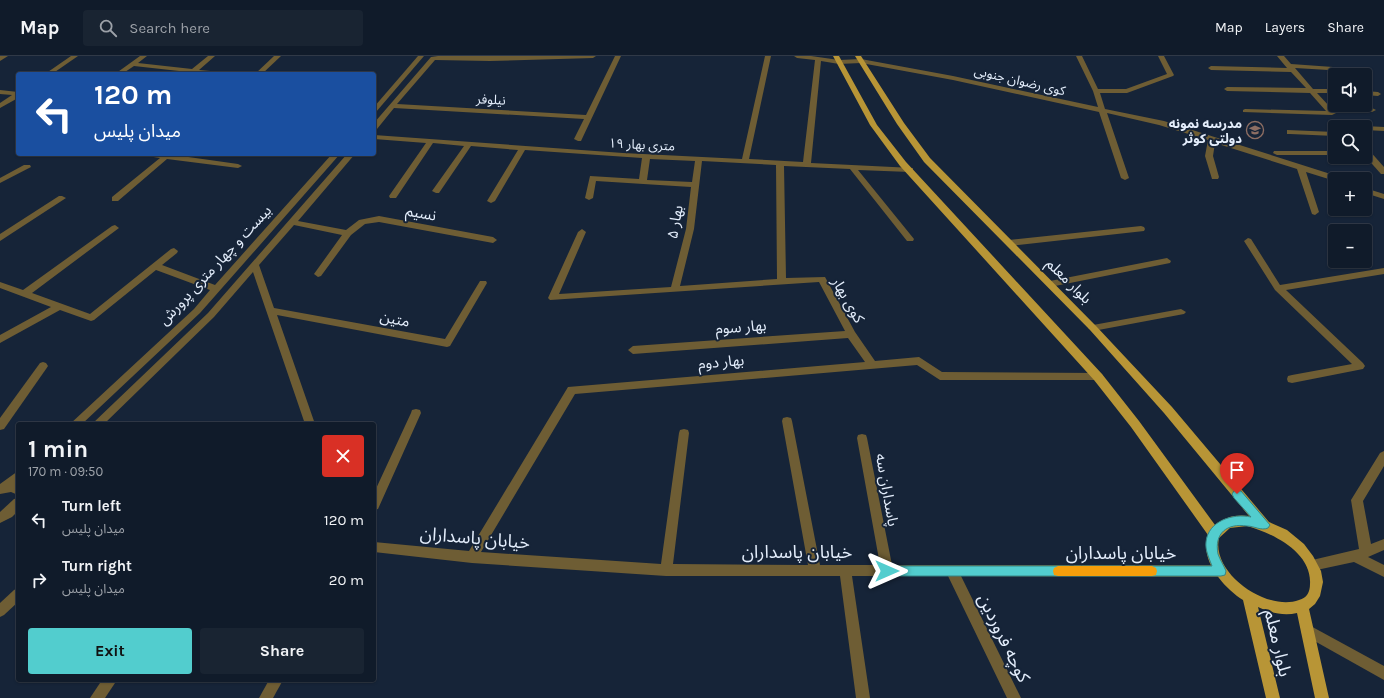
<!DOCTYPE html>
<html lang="en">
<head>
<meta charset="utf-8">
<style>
  body { margin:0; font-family:Karla,"Noto Sans Arabic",sans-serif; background:#192432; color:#f1f3f6; height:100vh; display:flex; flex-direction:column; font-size:15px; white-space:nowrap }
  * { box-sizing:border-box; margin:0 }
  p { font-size:13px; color:#9ca1a8 }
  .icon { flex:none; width:22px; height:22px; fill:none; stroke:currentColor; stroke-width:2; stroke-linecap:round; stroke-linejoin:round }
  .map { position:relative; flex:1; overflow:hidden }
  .sheet { position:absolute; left:16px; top:366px; width:360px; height:260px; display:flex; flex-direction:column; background:#101b2a; border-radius:4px; box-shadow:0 1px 3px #0004,0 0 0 1px #303947 }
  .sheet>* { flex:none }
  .top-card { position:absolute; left:16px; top:16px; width:360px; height:84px; border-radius:4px; box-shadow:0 1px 3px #0004,0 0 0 1px #303947; background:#1a4fa0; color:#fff; overflow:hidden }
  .fabs { position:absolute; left:1328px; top:12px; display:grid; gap:8px }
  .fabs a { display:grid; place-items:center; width:44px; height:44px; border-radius:4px; background:#101b2a; box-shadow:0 1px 3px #0004,0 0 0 1px #303947; font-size:20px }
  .pin { position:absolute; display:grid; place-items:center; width:34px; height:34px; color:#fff; margin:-41px -17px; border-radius:50% 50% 50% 0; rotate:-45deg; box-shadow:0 0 4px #0007 }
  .pin .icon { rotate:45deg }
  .me { position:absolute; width:44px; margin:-22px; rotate:90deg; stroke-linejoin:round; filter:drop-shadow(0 0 3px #0008) }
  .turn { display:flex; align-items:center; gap:14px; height:84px; padding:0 12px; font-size:18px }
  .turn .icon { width:52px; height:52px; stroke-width:2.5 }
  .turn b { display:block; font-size:28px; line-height:34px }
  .round { display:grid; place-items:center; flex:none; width:42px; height:42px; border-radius:4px; background:#192432 }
  .summary { display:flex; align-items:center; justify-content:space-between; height:68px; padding:0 12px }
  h1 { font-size:24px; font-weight:700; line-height:30px }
  .action { display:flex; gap:8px; margin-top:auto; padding:8px 12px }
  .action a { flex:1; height:46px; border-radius:4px; background:#52cdce; color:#111; font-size:16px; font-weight:700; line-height:46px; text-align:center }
  .action a+a { background:#192432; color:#f1f3f6 }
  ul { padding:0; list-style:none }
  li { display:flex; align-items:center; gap:12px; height:60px; padding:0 12px }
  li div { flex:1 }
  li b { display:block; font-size:15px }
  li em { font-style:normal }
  header { display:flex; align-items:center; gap:24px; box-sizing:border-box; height:56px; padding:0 20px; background:#101b2a; border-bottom:1px solid #303947 }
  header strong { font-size:19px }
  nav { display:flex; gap:22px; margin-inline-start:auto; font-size:14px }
  .search { width:280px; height:36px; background:#192432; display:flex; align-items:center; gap:10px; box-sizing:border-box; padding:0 14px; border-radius:4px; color:#9ca1a8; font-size:15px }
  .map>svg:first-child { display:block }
</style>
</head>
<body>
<header>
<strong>Map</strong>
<div class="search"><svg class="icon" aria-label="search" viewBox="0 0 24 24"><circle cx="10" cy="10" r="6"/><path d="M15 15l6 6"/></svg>Search here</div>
<nav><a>Map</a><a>Layers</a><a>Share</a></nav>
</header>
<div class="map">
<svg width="1384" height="642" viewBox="0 0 1384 642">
  <rect width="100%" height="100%" fill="#162438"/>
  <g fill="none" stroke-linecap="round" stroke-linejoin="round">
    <!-- minor -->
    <g fill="#6e5d34" fill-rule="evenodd">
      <polygon points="0,0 8,0 0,5"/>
      <polygon points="71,0 78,0 52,18 45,18"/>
      <polygon points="140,0 147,0 138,7 192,13 208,0 215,0 199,14 222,16 225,18 188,18 188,16 134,10 122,18 115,18"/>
      <polygon points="274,0 281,0 262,18 255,18"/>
      <polygon points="418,0 424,0 376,56 374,57 374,51"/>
      <polygon points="438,0 596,0 593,2 490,5 435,4 397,48 586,59 615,0 621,0 581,85 578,85 574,83 584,63 394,52 377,73 374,73 374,67 431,1"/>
      <path d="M765 0H771L749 103 803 106 815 4 797 2 794 0H811L839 4 861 3 953 20 1098 51 1093 35 1076 0H1082L1098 33H1126L1167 18 1158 0H1164L1174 19 1173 20 1127 37H1100L1105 53 1164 65 1340 121 1341 123H1335V125L1306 116 1319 156 1315 159 1312 158 1297 113 1215 87 1213 100 1219 121 1218 123H1212L1205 100 1208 84 1159 69 1107 57 1129 122 1125 124 1121 122 1099 56 953 24 861 7 839 8 821 5 811 107 913 112V116H910L858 114 914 183 913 185H907L850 113 784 110 786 222 825 221 855 276 875 305 919 301 942 316 1098 317 1102 318 1103 321 1102 324H940L917 309 575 338 481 496 661 508 679 377 680 374 684 373 688 374 689 377 673 508 808 509 782 365 783 362 787 361 791 362 792 365 820 509H880L857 382 858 379 862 378 866 379 867 382 892 509H1221L1225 511 1227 515 1225 519 1221 521 961 520 1021 642H1007L948 520H852L870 642H856L840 520H666L472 507 374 496V486L469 495 568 331 865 306 848 282 633 298 628 294 633 290 845 275 819 226 550 244 548 242 578 176 582 173 586 176 559 238 671 231 686 173 691 131 596 125 593 142 589 144 585 142 590 120 639 123 642 102 525 94 495 145 491 147 487 145 518 94 471 90 439 137H436L432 135 464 90 433 87 396 142H390L389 140 426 87 374 83V79L623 97 742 103ZM650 103 695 105 692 126 647 124ZM702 105 776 109 777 223 680 230 694 173Z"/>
      <polygon points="1277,0 1284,0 1291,8 1347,12 1348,13 1345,15 1295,12 1313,33 1335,33 1335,37 1317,37 1330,51 1372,52 1376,54 1372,56 1334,55 1336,57 1332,59 1243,56 1243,54 1245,53 1326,55 1310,37 1227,35 1224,33 1227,31 1306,32 1291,16 1211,14 1208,12 1211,10 1287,12"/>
      <polygon points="0,34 18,36 18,42 0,52 0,47 12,39 0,38"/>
      <polygon points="1365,35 1378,36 1381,38 1378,40 1365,39"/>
      <polygon points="1365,70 1384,71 1384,75 1365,74 1365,71 1362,71"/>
      <polygon points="1287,74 1335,76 1335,80 1290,78 1287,78"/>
      <polygon points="1365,93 1368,93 1384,111 1384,118 1381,118 1365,100"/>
      <polygon points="1274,95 1335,95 1335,99 1277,99 1273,97"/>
      <polygon points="146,98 167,98 238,108 242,110 238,112 167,103 118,145 112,145 112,141 160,102 147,100"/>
      <polygon points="332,98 340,98 200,257 82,368 70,368 194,253 210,234 156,214 94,264 91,265 60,254 0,287 0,279 51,251 0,232 0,226 23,234 112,170 115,169 119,172 32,237 90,258 171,193 174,192 178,195 177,197 162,209 215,229"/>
      <polygon points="347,98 355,98 298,165 346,174 359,164 379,160 493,181 497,184 493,187 379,166 365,168 351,179 321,220 318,221 314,218 342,179 294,169 259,209 274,252 445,283 480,225 486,225 487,227 450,290 447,291 277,259 315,368 305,368 253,216 214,261 104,368 92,368 208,257"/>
      <polygon points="24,109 30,109 31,111 0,127 0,122"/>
      <polygon points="1365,132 1384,138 1384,143 1365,137"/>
      <polygon points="59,140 62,140 66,142 0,185 0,178"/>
      <polygon points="1141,170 1144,171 1145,173 1144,175 1009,190 1005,187 1009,184"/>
      <polygon points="1248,182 1251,183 1280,229 1384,212 1384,218 1286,234 1363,307 1365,310 1363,313 1292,327 1288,326 1287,323 1288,320 1292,319 1352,308 1275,234 1244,185"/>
      <polygon points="1167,202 1171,205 1170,207 1050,231 1046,228 1050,225"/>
      <polygon points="1181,253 1186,256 1184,258 1093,275 1088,272 1093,269"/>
      <polygon points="43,306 46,307 48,310 46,313 4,373 0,374 0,362 40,307"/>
      <polygon points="416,353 420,354 421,357 378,453 374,454 374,437 411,357 412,354"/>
      <polygon points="1384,395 1384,410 1363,445 1371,488 1384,483 1384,494 1368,501 1384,509 1384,521 1354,506 1312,515 1308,513 1306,509 1308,505 1359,493 1351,444 1380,397"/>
      <polygon points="18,415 18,439 11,436 0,438 0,428"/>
      <polygon points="18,442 18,455 12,461 0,467 0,456 14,443"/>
      <polygon points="18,532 18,546 4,559 0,561 0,547 14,534"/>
      <polygon points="1307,568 1384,610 1384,624 1302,578 1301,574 1302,570"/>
      <polygon points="102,624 117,624 105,642 90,642"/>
      <polygon points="269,624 283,624 273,642 259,642"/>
    </g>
    <!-- major -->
    <path fill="#b89536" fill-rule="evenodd" d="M833 0H839L877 69 906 106 1102 318 1139 365 1215 469C1224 461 1237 458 1249 460L1164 357 1090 274 924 106 897 68 855 0H861L904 67 930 102 1096 270 1172 351 1269 466 1287 474 1304 488 1313 500 1321 515 1323 526 1320 540 1315 548 1309 553 1329 642H1315L1297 557C1284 560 1270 557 1258 551L1280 642H1266L1243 544C1224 532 1199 504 1208 479L1131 371 1094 324 900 110 870 69ZM1247 470C1272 477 1312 496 1310 528 1310 536 1307 542 1299 544 1267 556 1211 517 1219 482L1230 472Z"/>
  </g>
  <!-- route -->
  <path fill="#52cdce" stroke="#358586" d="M1237 434 1241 435 1270 469 1268 472C1261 475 1254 470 1247 470 1227 467 1214 477 1218 498 1220 504 1224 510 1226 515L1225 519 1221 520H887L883 519 881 515 883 512 887 510H1212C1209 502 1205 494 1206 486 1208 465 1233 457 1251 461L1234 442 1232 438 1234 435Z"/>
  <!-- slow -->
  <polygon fill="#f59e0b" points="1058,510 1152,510 1156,512 1157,515 1156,519 1152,520 1058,520 1054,519 1053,515 1054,512"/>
  <!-- icons -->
  <defs>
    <g id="school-ring" transform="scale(0.9)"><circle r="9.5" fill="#162438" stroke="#8d6e63" stroke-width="1.5"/><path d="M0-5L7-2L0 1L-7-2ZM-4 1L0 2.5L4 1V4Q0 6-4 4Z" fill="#8d6e63"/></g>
  </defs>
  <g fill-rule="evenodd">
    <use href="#school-ring" x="1255" y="74"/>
  </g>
  <g text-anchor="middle" stroke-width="4" stroke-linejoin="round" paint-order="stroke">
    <!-- far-street labels -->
    <g font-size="13" fill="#e4eefc" stroke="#162438">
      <text transform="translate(1020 24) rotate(13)" y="5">کوی رضوان جنوبی</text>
      <text transform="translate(491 43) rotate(3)" y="5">نیلوفر</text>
      <text transform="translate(642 88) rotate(3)" y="5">۱۹ متری بهار</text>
    </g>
    <!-- far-poi labels -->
    <g font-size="13" font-weight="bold" fill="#e4eefc" stroke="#162438" text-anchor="end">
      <text x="1242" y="72">مدرسه نمونه<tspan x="1242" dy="15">دولتی کوثر</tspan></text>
    </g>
    <!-- street labels -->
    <g font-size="15" fill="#e4eefc" stroke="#162438">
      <text transform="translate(421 157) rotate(10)" y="5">نسیم</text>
      <text transform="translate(675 166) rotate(-80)" y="5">بهار ۵</text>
      <text transform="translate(215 209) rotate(-47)" y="5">بیست و چهار متری پرورش</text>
      <text transform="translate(1069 225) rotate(45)" y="5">بلوار معلم</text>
      <text transform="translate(848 244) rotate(60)" y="5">کوی بهار</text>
      <text transform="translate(395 263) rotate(11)" y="5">متین</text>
      <text transform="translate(741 271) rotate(-4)" y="5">بهار سوم</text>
      <text transform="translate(721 306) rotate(-5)" y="5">بهار دوم</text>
      <text transform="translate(887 434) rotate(80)" y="5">پاسداران سه</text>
    </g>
    <!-- near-street labels -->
    <g font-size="18" fill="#e4eefc" stroke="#162438">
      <text transform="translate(475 482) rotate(5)" y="6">خیابان پاسداران</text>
      <text x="797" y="502">خیابان پاسداران</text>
      <text x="1121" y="503">خیابان پاسداران</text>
      <text transform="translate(1004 582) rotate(64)" y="6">کوچه فروردین</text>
      <text transform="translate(1278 587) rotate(77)" y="6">بلوار معلم</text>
    </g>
  </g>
</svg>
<div class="fabs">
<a><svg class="icon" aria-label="sound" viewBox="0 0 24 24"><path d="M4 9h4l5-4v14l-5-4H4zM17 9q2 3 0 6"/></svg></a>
<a><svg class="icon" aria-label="search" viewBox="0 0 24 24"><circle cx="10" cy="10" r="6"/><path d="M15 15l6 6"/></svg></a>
<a>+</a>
<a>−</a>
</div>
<div class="pin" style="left:1237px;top:438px;background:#d93025"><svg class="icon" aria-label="arrive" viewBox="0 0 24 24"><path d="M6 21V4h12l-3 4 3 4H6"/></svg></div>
<svg class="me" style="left:887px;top:515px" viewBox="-20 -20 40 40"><path d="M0-17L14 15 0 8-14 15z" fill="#52cdce" stroke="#fff" stroke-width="4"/></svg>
<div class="top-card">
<div class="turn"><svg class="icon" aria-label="left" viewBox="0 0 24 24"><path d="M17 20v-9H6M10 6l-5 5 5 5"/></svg><div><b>120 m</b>میدان پلیس</div></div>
</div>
<section class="sheet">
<div class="summary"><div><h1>1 min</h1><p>170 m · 09:50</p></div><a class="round" style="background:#d93025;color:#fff"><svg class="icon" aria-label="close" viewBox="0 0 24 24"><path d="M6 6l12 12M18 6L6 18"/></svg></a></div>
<ul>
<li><svg class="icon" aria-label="left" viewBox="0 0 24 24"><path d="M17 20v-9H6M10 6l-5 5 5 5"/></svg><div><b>Turn left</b><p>میدان پلیس</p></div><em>120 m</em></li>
<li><svg class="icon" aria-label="right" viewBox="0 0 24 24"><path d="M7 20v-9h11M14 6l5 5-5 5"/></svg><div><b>Turn right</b><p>میدان پلیس</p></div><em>20 m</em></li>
</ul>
<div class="action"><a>Exit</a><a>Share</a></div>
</section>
</div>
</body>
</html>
